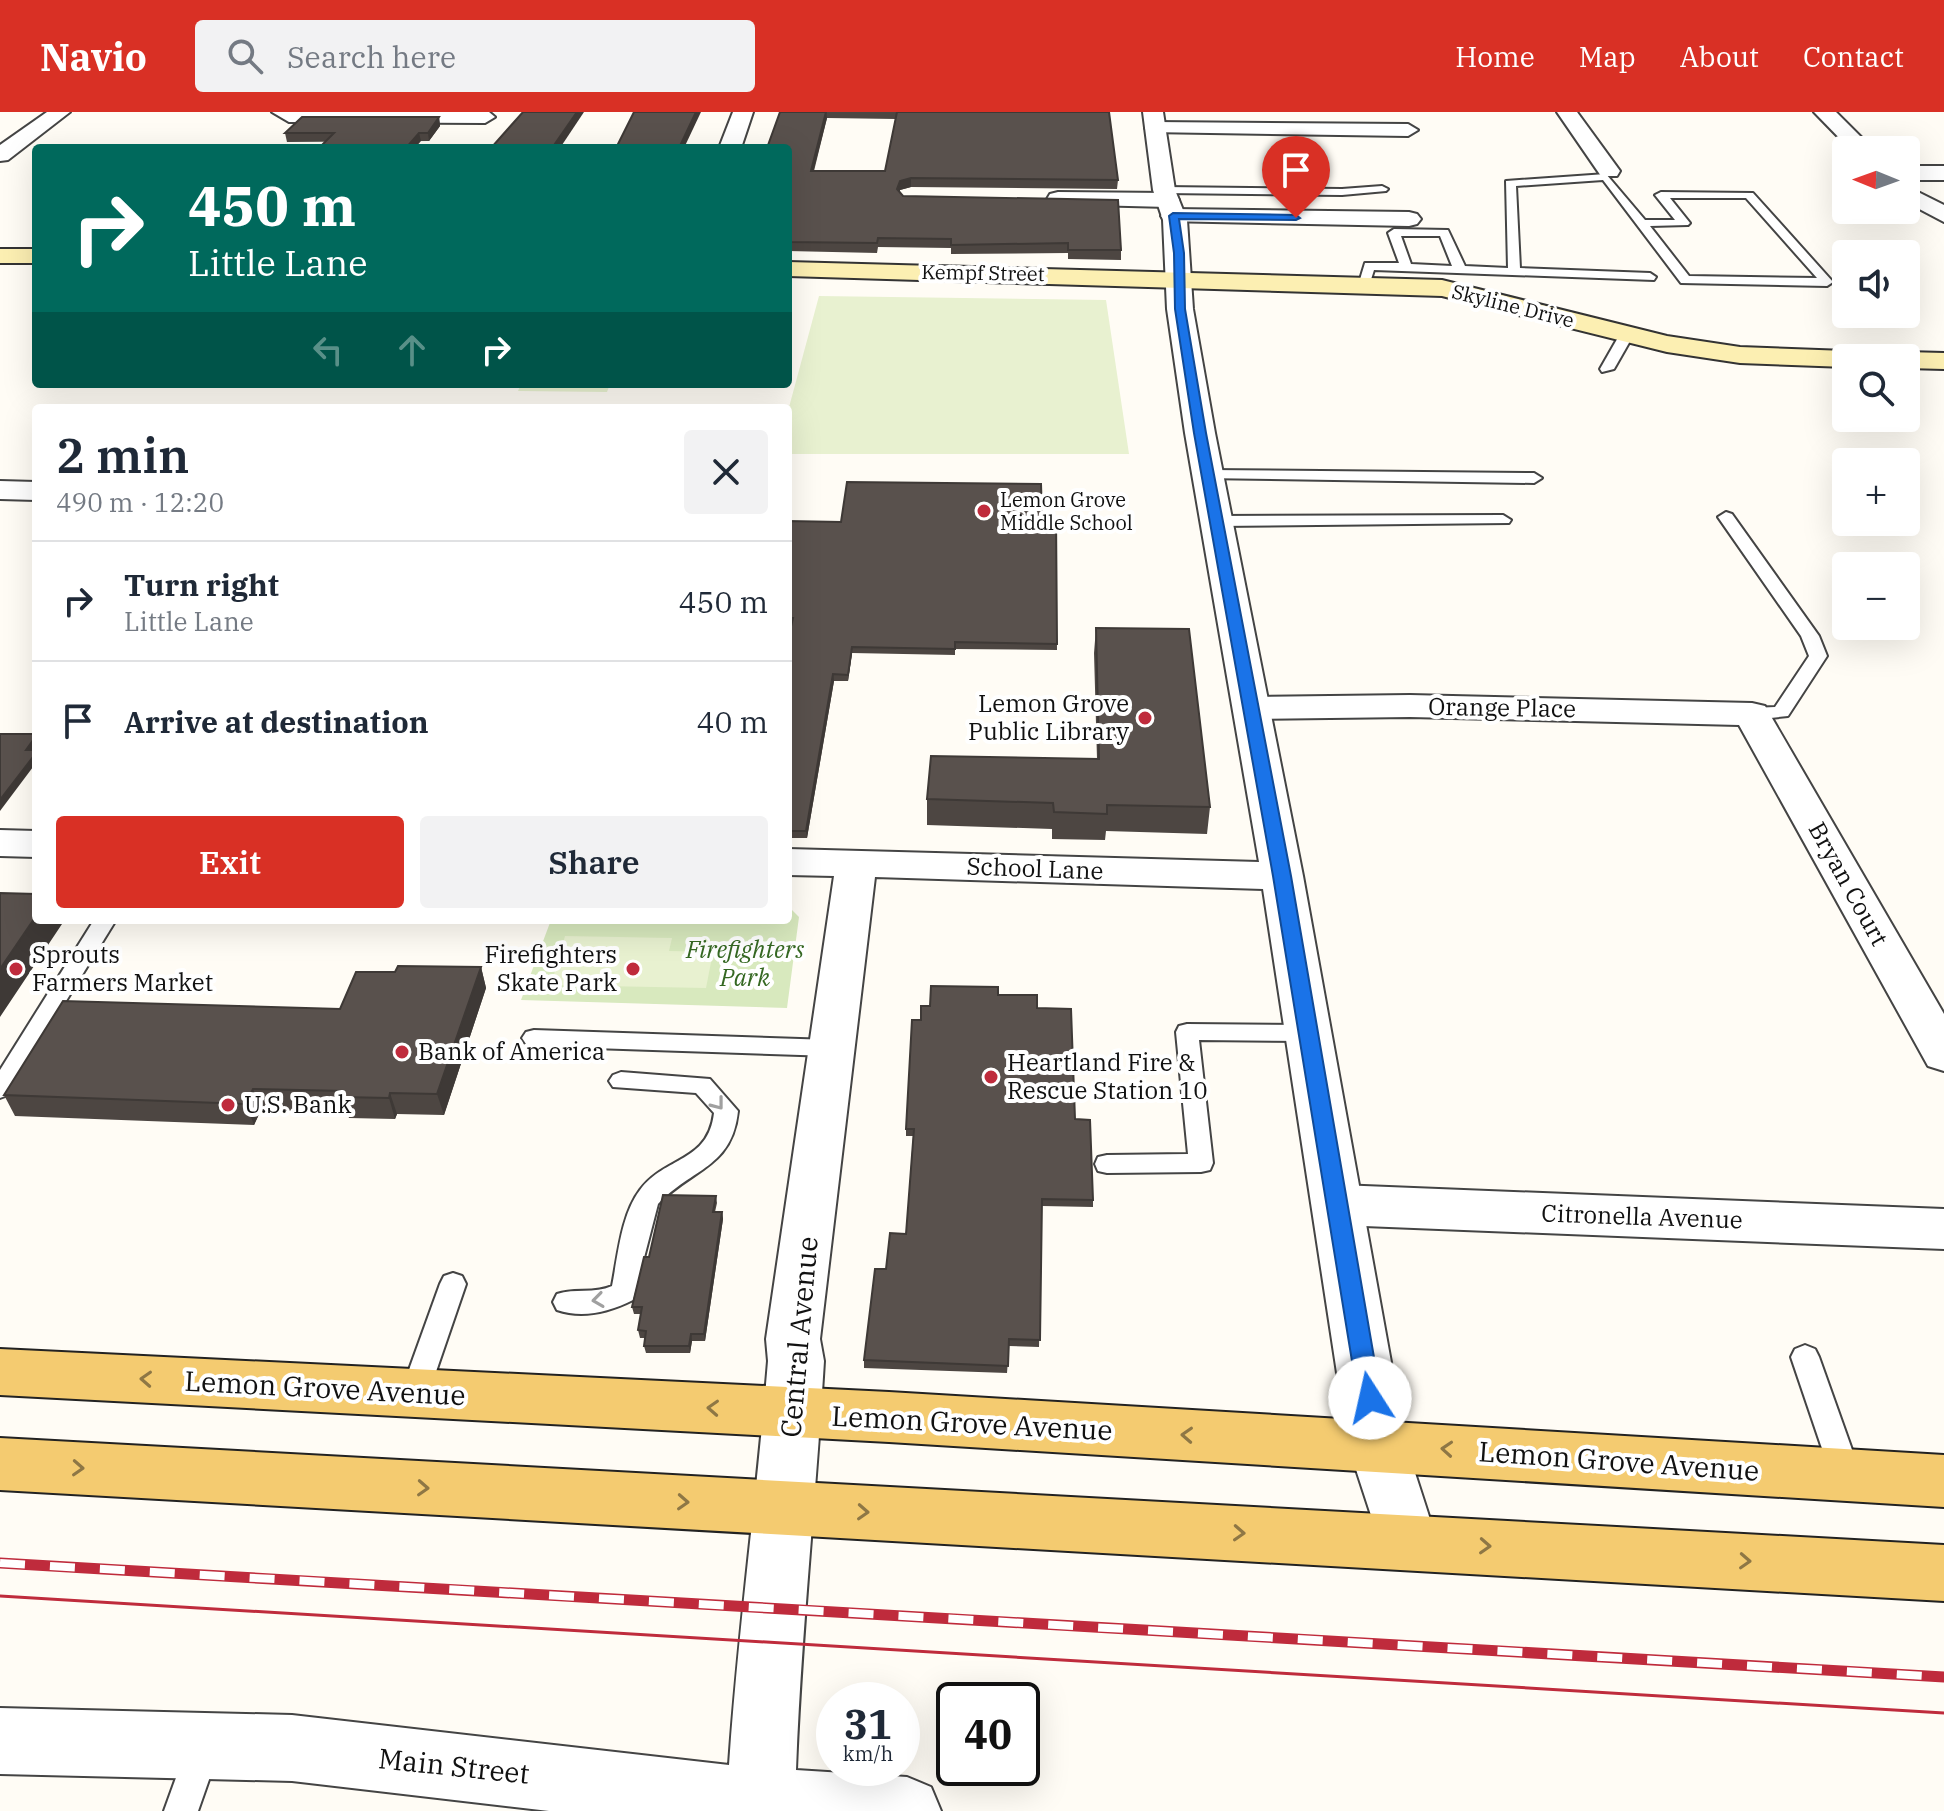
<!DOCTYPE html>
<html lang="en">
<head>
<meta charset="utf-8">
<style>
  body { margin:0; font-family:"IBM Plex Serif",serif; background:#f2f2f3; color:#1f2937; height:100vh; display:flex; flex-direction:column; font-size:30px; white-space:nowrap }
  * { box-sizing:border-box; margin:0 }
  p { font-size:26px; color:#747a83 }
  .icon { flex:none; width:44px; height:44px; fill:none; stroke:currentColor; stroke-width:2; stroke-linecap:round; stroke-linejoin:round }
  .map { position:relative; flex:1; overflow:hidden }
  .drawer { position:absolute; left:32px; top:292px; width:760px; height:520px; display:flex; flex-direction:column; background:#fff; border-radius:8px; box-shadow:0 8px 32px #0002 }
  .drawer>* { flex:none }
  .top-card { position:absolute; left:32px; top:32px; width:760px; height:244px; border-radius:8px; box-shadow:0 8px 32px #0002; background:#00695c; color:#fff; overflow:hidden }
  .needle { width:52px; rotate:271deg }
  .tools { position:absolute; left:1832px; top:24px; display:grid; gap:16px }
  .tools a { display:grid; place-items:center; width:88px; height:88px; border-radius:8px; background:#fff; box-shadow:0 8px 32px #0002; font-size:40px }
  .speed { position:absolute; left:816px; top:1570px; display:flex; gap:16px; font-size:40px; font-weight:700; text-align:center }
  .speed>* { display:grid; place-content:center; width:104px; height:104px; border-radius:50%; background:#fff; box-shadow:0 8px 32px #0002; line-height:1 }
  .speed small { font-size:20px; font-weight:400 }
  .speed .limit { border:4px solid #111; border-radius:12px; background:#fff; color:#111 }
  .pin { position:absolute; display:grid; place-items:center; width:68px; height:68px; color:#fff; margin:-82px -34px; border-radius:50% 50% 50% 0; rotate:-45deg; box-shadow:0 0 8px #0007 }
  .pin .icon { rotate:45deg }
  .me { position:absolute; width:88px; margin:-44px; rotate:350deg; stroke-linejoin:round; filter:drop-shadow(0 0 6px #0008) }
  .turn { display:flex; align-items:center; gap:28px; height:168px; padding:0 24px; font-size:36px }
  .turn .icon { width:104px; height:104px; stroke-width:2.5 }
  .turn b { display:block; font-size:56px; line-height:68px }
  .lanes { display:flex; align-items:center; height:76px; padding:0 24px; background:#0003; justify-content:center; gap:40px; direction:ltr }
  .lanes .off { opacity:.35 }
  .round { display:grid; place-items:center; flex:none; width:84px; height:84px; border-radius:8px; background:#f2f2f3 }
  .summary { display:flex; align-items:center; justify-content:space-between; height:136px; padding:0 24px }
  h1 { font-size:48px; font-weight:600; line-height:60px }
  .action { display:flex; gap:16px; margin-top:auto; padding:16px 24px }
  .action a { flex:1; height:92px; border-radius:8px; background:#d93025; color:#fff; font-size:32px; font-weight:600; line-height:92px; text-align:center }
  .action a+a { background:#f2f2f3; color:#1f2937 }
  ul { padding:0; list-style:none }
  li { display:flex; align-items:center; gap:24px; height:120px; padding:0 24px; border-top:2px solid #e0e1e3 }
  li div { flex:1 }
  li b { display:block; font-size:30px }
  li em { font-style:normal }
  header { display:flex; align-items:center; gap:48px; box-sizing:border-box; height:112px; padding:0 40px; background:#d93025; color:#fff }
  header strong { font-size:38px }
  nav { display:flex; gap:44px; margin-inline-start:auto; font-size:28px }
  .search { width:560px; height:72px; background:#f2f2f3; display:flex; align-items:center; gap:20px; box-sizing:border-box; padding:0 28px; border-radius:8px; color:#747a83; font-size:30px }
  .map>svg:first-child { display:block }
</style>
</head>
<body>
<header>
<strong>Navio</strong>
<div class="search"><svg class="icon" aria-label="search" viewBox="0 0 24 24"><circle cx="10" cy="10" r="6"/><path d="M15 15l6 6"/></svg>Search here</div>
<nav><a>Home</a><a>Map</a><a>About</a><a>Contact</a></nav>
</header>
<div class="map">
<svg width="1944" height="1699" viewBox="0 0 1944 1699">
  <rect width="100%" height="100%" fill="#fffcf5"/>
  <!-- green -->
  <polygon fill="#d8e9be" points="788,794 799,805 787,896 521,888 551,808 788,808"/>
  <!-- pitch -->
  <g fill="#e8f1d0">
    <polygon points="819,184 1106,188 1129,342 789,342 788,299"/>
    <polygon points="521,272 610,272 607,280 518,279"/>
    <polygon points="565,824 672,826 669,839 713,840 706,876 551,873"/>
  </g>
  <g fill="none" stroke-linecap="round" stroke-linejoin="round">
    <!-- service casing -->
    <g stroke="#444" stroke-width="4">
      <g id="service">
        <path d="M1606 62 1645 108H1675L1655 83 1661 80 1753 81 1833 170 1827 174 1681 171 1603 68 1516 74 1520 156 1650 161 1656 165 1654 168 1374 158 1368 177 1358 174 1365 151H1399L1388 121 1394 117 1448 118 1465 154 1508 156 1506 69ZM1670 86H1746L1817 166 1689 164 1650 114 1688 113 1690 111ZM1401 124H1440L1452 154 1411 152Z"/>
        <polygon points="1382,74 1388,77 1386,79 1342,83 1164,81 1158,78 1164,75 1342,77"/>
        <polygon points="1627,218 1634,222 1614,257 1602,260 1600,257 1620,222"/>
        <polygon points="1207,358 1534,361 1542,366 1534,371 1202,366 1202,360"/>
        <polygon points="1726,400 1732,402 1819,524 1827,544 1788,604 1752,608 1743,602 1752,596 1775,595 1809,544 1801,524 1718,405"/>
        <polygon points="1503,403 1511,408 1509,411 1217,414 1209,409 1217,404"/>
        <polygon points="94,808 116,808 8,983 0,986 0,958"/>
        <polygon points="1187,912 1306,913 1314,915 1318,921 1314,927 1306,929 1199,928 1213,1051 1210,1058 1201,1060 1107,1061 1098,1059 1095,1052 1098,1045 1107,1043 1188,1042 1176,920 1179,914"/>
        <polygon points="534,918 831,928 839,930 843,936 839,942 831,944 534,934 526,932 522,926 526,920"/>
        <path d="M621 960 710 967 738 999C732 1056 692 1056 658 1092L633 1188C609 1200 583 1207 557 1198L553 1190 557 1182C575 1176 594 1182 612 1174 618 1144 621 1103 640 1078 665 1044 708 1051 714 1001L696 981 613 975 609 969 613 963Z"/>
        <polygon points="453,1161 462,1164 466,1172 429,1280 425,1288 415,1292 405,1288 401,1280 440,1172 444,1164"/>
        <polygon points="1805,1233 1815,1237 1819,1245 1861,1363 1856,1372 1846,1376 1836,1372 1831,1363 1791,1245 1795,1237"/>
        <polygon points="202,1622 214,1627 219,1639 198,1699 164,1699 190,1627"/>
      </g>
    </g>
    <!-- minor casing -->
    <g stroke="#444" stroke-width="4">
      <g id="minor">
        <polygon points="272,0 489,0 495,5 485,11 289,10"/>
        <polygon points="733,0 753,0 741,36 719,36"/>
        <polygon points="1557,0 1577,0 1620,59 1617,64 1601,64"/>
        <polygon points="1814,0 1836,0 1874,38 1851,38"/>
        <polygon points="1155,10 1408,12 1418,18 1408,24 1148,20 1145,16 1148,12"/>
        <rect x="1906" y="54" width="38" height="14"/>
        <polygon points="1906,74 1944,93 1944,110 1906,90"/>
        <polygon points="1058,80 1168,81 1176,83 1179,88 1176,93 1168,95 1050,92 1047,87 1050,82"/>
        <polygon points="1173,97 1409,100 1417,102 1421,107 1417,112 1409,114 1165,109 1161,104 1165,99"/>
        <polygon points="0,369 36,370 36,388 0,387"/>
        <polygon points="1410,583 1752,591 1765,594 1944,902 1944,959 1928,954 1739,613 1410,605 1252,607 1239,604 1234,596 1239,588 1252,585"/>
        <polygon points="1339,1073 1944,1097 1944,1137 1339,1113 1321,1107 1314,1093 1321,1079"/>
      </g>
    </g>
    <!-- tertiary casing -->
    <g stroke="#444" stroke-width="4">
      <g id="tertiary">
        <polygon points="47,0 70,0 8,48 0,49 0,33"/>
        <path d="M1143 0H1163L1175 78 1187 108 1193 197 1215 321 1303 764 1406 1333 1437 1429 1428 1449 1407 1457 1386 1449 1348 1333 1263 777 875 765 820 1227 824 1249C816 1386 801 1521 796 1658L907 1665 931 1675 941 1699H549L292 1669 0 1662V1596L292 1603 729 1653C738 1518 757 1384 768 1249L766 1227 834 764 788 763V737L1259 750 1185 321 1167 197 1163 108 1153 78Z"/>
        <polygon points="0,718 36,719 36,745 0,744"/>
      </g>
    </g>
    <!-- secondary casing -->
    <g stroke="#333" stroke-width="4">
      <g id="secondary">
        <rect x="0" y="137" width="36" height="14"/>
        <polygon points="788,150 1442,168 1667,224 1740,235 1846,239 1856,241 1859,246 1846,246 1846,255 1740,251 1667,240 1442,184 788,164"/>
        <polygon points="1906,240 1944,241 1944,257 1906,256 1906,246 1894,246"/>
      </g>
    </g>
    <!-- primary casing -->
    <g stroke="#222" stroke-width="4">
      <g id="primary">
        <polygon points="0,1237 889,1280 1944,1343 1944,1395 889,1330 0,1283"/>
        <polygon points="0,1326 1944,1433 1944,1489 0,1378"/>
      </g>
    </g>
    <!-- service -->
    <use href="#service" fill="#fff" fill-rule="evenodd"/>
    <!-- minor -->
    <use href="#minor" fill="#fff" fill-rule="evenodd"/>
    <!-- tertiary -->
    <use href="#tertiary" fill="#fff" fill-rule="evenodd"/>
    <!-- secondary -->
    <use href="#secondary" fill="#fcefb2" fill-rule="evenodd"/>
    <!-- primary -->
    <use href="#primary" fill="#f4cb70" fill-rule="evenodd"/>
    <!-- tram -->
    <polyline stroke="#bf2b3c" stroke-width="3" points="0,1484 1944,1601"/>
    <!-- rail casing -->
    <g stroke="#bf2b3c" stroke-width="11">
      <polyline id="rail" points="0,1451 1944,1565"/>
    </g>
    <!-- rail -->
    <use href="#rail" stroke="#fff" stroke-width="8" stroke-dasharray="25" stroke-linecap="butt"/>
  </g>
  <!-- wall -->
  <g fill="#4d4642" fill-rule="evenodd">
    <path d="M780 0H1109L1118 68 1117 77 911 75 900 78V80L903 84 1121 138V148L1068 147V141L951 142V136L878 135 877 141 788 139V36ZM827 6 896 7 885 59H814Z"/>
    <polygon points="439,5 440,14 429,29 287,30 285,21"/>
    <polygon points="1042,404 1056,405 1057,538 955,537 955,543 852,541 848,569 834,569 807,726 788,726 788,527 791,513 788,512 788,409 841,410"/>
    <polygon points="1096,516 1210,695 1207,722 1106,719 1105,728 1052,727 1052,717 927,713 927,687 1097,647 1094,541"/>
    <polygon points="481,855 486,876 444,1003 397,1002 395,1007 349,1006 347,1000 261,998 254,1013 15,1004 4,983 340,897 395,860"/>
    <polygon points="998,883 1037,896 1075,1007 1093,1088 1093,1095 1042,1094 1039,1235 1009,1234 1007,1261 864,1256 864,1248 886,1157 906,1122 913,1024 906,1024 906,1017 921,908 930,894"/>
    <polygon points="716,1084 717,1091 715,1100 722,1100 723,1107 705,1229 692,1229 690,1241 646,1241 644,1234 645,1226 640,1226 638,1218 641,1202 634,1202 632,1195 649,1145"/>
  </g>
  <!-- shaded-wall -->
  <g fill="#3e3936">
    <polygon points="577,0 584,0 560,36 552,36"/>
    <polygon points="696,0 701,0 684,36 679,36"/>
    <polygon points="826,0 827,6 811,68 811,59"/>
    <polygon points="439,5 440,14 429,29 428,21"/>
    <polygon points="419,21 421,29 415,36 406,36"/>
    <polygon points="911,66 911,75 900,78 897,87 897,77 900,69"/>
    <polygon points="852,535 852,541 848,569 848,563"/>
    <polygon points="833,562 834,569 807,726 806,719"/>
    <polygon points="36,624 36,635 29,644 26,638"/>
    <polygon points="36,641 36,651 0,699 0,688"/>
    <polygon points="36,804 36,808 64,809 0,905 0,857"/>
    <polygon points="481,855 486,876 444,1003 437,982"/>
    <polygon points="253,977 261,998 254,1013 246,992"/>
    <polygon points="390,981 397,1002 395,1007 389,986"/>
    <polygon points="722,1100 723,1107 705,1229 704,1222"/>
    <polygon points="691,1222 692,1229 690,1241 689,1234"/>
  </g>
  <!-- building -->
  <g fill="#59514d" stroke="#3e3936" stroke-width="2">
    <polygon points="523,0 577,0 552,36 491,36"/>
    <polygon points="634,0 696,0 679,36 616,36"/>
    <polygon points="780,0 826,0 811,59 885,59 897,0 1109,0 1118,68 911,66 900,69 897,77 903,84 1118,88 1121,138 1068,138 1068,131 951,133 951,127 878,126 877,131 788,130 788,36 767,36"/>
    <polygon points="302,5 439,5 428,21 419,21 406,36 319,36 334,21 285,21"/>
    <polygon points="847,370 1041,372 1042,404 1056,405 1057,532 955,530 955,537 852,535 848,563 833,562 806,719 788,719 788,527 793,506 788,506 788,409 841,410"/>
    <polygon points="1096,516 1189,517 1210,695 1107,693 1107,702 1054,700 1053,691 927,687 931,644 1099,647"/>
    <polygon points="0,622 36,622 36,624 26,638 36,638 36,641 0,688"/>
    <polygon points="0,781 36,782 36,804 0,857"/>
    <polygon points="398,854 481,855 437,982 390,981 389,986 342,985 344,979 253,977 246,992 4,983 63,889 340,897 356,860 395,860"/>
    <polygon points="931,874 998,875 998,883 1037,883 1037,896 1071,897 1075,1007 1090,1008 1093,1088 1042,1087 1040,1228 1009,1227 1008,1254 864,1248 875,1157 886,1157 890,1121 906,1122 914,1017 906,1017 912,908 921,908 921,894 930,894"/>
    <polygon points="663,1083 716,1084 713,1100 722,1100 704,1222 691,1222 689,1234 644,1234 646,1219 638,1218 642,1195 632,1195 644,1145 649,1145"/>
  </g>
  <!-- one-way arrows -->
  <defs><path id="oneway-chevron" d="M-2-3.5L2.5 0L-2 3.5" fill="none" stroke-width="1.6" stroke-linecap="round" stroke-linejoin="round" transform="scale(2)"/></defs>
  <g stroke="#a0a0a0">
    <use href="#oneway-chevron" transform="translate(718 992) rotate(52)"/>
    <use href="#oneway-chevron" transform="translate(598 1188) rotate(172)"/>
  </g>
  <g stroke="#8e7745">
    <use href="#oneway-chevron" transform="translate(146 1267) rotate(-177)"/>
    <use href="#oneway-chevron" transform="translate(713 1296) rotate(-177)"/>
    <use href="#oneway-chevron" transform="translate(1187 1323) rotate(-177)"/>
    <use href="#oneway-chevron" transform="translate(1447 1337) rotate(-176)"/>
    <use href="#oneway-chevron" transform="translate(78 1356) rotate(3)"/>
    <use href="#oneway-chevron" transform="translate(423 1376) rotate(3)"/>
    <use href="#oneway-chevron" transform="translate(683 1390) rotate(3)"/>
    <use href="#oneway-chevron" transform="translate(863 1400) rotate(3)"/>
    <use href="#oneway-chevron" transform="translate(1239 1421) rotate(3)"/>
    <use href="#oneway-chevron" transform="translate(1485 1434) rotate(3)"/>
    <use href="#oneway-chevron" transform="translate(1745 1449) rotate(3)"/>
  </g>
  <!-- route -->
  <polygon fill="#1a73e8" stroke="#114b97" stroke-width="2" points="1173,101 1296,103 1300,106 1296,108 1179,107 1184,141 1185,197 1206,321 1291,764 1381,1286 1378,1293 1370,1296 1362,1293 1358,1286 1273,764 1194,321 1175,197 1174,141 1169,104"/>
  <!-- markers -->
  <g fill="#bf2b3c" stroke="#fff" stroke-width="3">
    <circle cx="984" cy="399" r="8"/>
    <circle cx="1145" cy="606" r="8"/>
    <circle cx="16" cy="857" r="8"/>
    <circle cx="633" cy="857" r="8"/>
    <circle cx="402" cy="940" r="8"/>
    <circle cx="991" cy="965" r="8"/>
    <circle cx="228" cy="993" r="8"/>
  </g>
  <g text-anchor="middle" stroke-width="8" stroke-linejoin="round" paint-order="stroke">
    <!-- far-street labels -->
    <g font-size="20" fill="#111" stroke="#fff">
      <text transform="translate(983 161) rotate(1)" y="7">Kempf Street</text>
      <text transform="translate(1513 194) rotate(14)" y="7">Skyline Drive</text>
    </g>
    <!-- far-poi labels -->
    <g font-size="20" fill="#111" stroke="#fff" text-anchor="start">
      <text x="1000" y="395">Lemon Grove<tspan x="1000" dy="23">Middle School</tspan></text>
    </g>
    <!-- poi labels -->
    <g font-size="24" fill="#111" stroke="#fff" text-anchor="start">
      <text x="1129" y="600" text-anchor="end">Lemon Grove<tspan x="1129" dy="28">Public Library</tspan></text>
      <text x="32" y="851">Sprouts<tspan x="32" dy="28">Farmers Market</tspan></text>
      <text x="617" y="851" text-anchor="end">Firefighters<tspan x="617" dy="28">Skate Park</tspan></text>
      <text x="418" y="948">Bank of America</text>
      <text x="1007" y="959">Heartland Fire &amp;<tspan x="1007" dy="28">Rescue Station 10</tspan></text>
      <text x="244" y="1001">U.S. Bank</text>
    </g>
    <!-- street labels -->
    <g font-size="24" fill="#111" stroke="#fff">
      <text transform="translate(1502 596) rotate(1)" y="8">Orange Place</text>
      <text transform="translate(1035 757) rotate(2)" y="8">School Lane</text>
      <text transform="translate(1848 772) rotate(61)" y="8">Bryan Court</text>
      <text transform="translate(1642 1105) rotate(2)" y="8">Citronella Avenue</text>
    </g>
    <!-- park labels -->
    <g font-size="24" font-style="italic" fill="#356822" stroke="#fff">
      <text x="745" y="846">Firefighters<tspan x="745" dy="28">Park</tspan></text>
    </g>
    <!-- near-street labels -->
    <g font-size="28" fill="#111" stroke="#fff">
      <text transform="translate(799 1225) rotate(-85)" y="10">Central Avenue</text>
      <text transform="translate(325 1276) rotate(3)" y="10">Lemon Grove Avenue</text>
      <text transform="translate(972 1311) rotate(3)" y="10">Lemon Grove Avenue</text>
      <text transform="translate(1619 1349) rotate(4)" y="10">Lemon Grove Avenue</text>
      <text transform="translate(454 1654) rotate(6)" y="10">Main Street</text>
    </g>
  </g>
</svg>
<div class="tools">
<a><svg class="needle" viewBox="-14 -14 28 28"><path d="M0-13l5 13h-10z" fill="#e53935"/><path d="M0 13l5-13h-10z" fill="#747a83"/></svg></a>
<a><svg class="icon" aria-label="sound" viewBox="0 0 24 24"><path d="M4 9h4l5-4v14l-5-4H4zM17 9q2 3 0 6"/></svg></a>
<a><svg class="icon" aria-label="search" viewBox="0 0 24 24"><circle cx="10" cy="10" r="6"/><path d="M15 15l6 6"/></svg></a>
<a>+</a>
<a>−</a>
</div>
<div class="speed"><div>31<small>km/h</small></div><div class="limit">40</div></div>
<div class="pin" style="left:1296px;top:106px;background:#d93025"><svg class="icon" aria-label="arrive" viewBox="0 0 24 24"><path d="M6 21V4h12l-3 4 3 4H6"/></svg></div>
<svg class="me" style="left:1370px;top:1286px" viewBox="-20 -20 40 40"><circle r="19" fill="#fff"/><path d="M0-13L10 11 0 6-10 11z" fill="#1a73e8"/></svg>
<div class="top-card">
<div class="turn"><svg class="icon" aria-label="right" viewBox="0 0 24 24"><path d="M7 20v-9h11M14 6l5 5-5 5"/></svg><div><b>450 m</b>Little Lane</div></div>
<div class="lanes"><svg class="icon off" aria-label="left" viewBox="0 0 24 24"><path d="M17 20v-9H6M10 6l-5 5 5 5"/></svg><svg class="icon off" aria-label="ahead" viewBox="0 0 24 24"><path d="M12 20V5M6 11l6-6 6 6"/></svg><svg class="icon" aria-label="right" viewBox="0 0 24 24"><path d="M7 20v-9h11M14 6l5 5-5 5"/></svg></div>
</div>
<section class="drawer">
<div class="summary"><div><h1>2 min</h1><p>490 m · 12:20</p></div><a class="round"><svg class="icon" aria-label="close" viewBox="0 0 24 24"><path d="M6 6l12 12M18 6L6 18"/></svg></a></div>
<ul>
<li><svg class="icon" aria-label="right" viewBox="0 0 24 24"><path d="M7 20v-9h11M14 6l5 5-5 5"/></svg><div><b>Turn right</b><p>Little Lane</p></div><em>450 m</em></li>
<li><svg class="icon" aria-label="arrive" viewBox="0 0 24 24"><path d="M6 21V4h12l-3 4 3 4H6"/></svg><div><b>Arrive at destination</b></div><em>40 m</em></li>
</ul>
<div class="action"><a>Exit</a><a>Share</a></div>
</section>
</div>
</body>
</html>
